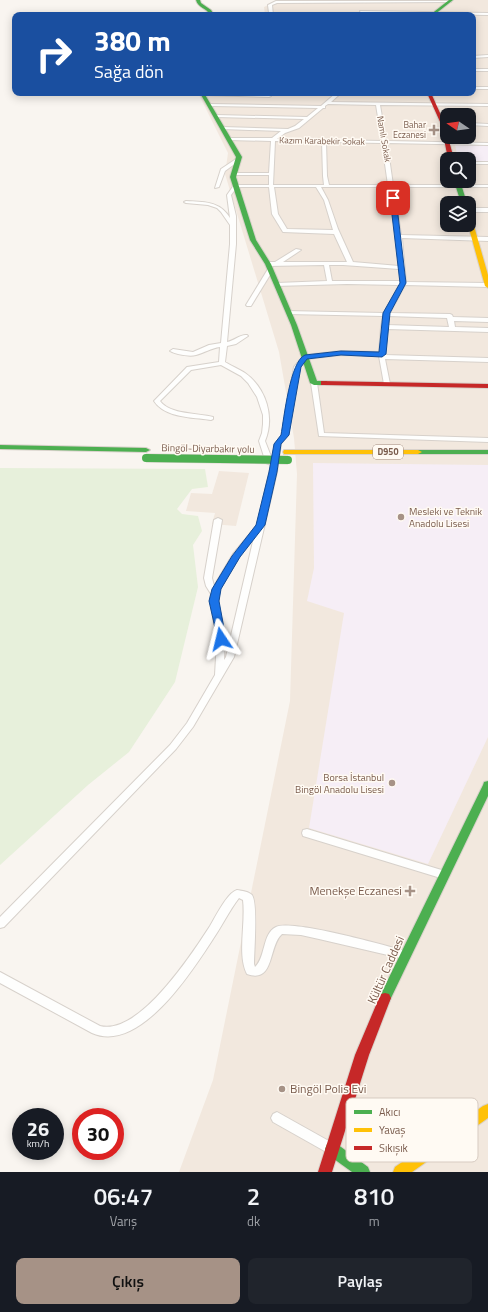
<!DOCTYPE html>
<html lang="tr">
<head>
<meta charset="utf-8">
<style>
  body { margin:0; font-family:"Titillium Web",sans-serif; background:#20242c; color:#f1f3f6; height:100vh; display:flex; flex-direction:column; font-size:15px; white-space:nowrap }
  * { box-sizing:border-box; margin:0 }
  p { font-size:13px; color:#9ea1a6 }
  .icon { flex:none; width:22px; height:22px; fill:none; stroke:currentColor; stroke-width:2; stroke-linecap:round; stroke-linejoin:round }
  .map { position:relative; height:1172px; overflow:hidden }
  .details { display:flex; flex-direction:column; background:#171b24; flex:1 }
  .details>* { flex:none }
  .top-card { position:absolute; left:12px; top:12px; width:464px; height:84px; border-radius:8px; box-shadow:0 2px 10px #0003; background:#1a4fa0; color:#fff; overflow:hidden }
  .needle { width:26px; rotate:283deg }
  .tools { position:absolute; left:440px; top:108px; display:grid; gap:8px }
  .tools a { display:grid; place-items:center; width:36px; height:36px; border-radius:8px; background:#171b24; box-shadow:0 2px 10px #0003; font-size:20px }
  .speed { position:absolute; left:12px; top:1108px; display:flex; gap:8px; font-size:20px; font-weight:700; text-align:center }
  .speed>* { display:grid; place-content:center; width:52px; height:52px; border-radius:50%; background:#171b24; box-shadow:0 2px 10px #0003; line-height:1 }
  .speed small { font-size:10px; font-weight:400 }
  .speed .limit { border:6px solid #d22; background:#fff; color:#111 }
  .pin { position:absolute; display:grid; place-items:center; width:34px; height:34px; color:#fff; margin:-17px; border-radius:8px; box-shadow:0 2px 6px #0006 }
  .me { position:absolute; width:44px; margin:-22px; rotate:350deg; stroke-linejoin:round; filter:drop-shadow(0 0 3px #0008) }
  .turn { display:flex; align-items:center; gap:14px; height:84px; padding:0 16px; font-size:18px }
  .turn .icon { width:52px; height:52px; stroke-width:2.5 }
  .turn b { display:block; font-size:28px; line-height:34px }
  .eta { display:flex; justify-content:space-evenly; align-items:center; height:68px; text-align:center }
  .eta b { font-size:24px; font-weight:600; line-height:28px }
  .button { display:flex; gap:8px; margin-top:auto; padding:8px 16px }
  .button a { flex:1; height:46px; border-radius:8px; background:#a69286; color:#111; font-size:16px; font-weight:600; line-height:46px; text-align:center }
  .button a+a { background:#20242c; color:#f1f3f6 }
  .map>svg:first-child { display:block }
</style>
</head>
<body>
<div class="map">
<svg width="488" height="1172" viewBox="0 0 488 1172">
  <rect width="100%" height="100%" fill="#f9f5f0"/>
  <!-- residential -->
  <g fill="#f2e8de" fill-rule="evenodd">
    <path d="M278 0H488V1172H179L213 1080 290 701 297 474 294 438 279 352 225 174 228 153 198 93H473V15H265L264 7ZM447 115H469V137H447ZM447 159H469V181H447ZM447 203H469V225H447Z"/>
    <polygon points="219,471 249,473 236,526 212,524 215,513 186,511 191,493 212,494"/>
  </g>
  <!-- education -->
  <g fill="#f6eef6">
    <polygon points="455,145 488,145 488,163 469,162 469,159 458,159"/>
    <polygon points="313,463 488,465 488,737 428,864 309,828 344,613 307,601 314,568"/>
  </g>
  <!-- green -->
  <polygon fill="#e7f0db" points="0,468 205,469 208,487 192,489 177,509 182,514 198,516 202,531 193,545 198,587 175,682 129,752 88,785 0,865"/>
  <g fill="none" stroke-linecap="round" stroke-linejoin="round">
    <!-- street casing -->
    <g stroke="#d7d1cb" stroke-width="2">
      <g id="street">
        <polygon points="276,1 449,1 451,2 277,3 272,5 273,15 210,15 269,13 268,5"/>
        <polygon points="360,11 488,13 488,15 361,13"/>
        <polygon points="488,55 488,57 473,58 473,56"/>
        <rect x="473" y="69" width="15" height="2"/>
        <rect x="473" y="87" width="15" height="2"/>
        <polygon points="202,93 269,95 271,96 269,97 203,95 201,94"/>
        <path d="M336 93H341L331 102 488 104V106L380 105 386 141 488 143V145L387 143 393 185H488V187H394L401 235 488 237V241L402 238 406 282 488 283V287L405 285 390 313 450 314 452 315 453 317 488 318V322L454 321 455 327 488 328V332L387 329 385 355 488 358V362L385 359 390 384 387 386 384 384 379 356 341 355 307 359 300 367 288 435 281 444 277 472 234 657 193 727 176 749 4 927 0 928V917L170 745 187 723 215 675 217 639 210 601 211 594 206 586 204 578 214 520 218 518 222 520 212 578 214 586 233 554 257 525 271 465 266 463 259 441 262 433 263 424V415L257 397 248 383 241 376 221 365 191 370 160 401C170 415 199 413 213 417V419L211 420C192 417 165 418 154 401L187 367 219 362 220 347C211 348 204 353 196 355 189 357 175 354 170 351L173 349 193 352 209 345 221 343 230 244V225L221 212 217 208 208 205 186 203 184 202 186 201C204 202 220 201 230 218L227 195 234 185H269V175H233L231 174 233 173H269L271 141 229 140 227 139 229 138H272L281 131 222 129 220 128 222 127 288 129 295 126 304 119 216 117 214 116 216 115 307 117 318 108 211 106 209 105 211 104 321 106ZM328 104 376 105 382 141 277 139 285 133 299 128 323 108H325V106ZM275 141 322 142 323 176 324 185H273ZM326 142 382 143 388 185H329L327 176ZM237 187H269L272 214 283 232 334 234 347 262H283L301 250 296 249 275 262H268L265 264 268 266 324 265 327 281 277 283 274 285 275 286 347 284 399 285 384 313 286 311V313L288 314 383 316 381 327 379 352 341 351 305 355 303 356 294 367 282 435 275 444 272 459 265 441C275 417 266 388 245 373 239 369 231 366 225 362L227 346 236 344 248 336 247 335C240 334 234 341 227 342L236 244V216L231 195ZM274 187H316L324 200 333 230 287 229 278 214ZM321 187H389L396 236 399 266 353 262 338 229 328 200ZM329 265H343L399 269 400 281H332ZM389 316 447 318 449 327 387 325ZM254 537 226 657 224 660 225 639 218 601 220 589 239 557Z"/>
        <polygon points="469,123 488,124 488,126 469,125"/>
        <polygon points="236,159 240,160 225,171 219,187 215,188 221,169"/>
        <rect x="469" y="162" width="19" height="2"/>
        <rect x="469" y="208" width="19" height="4"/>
        <polygon points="268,269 273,270 251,306 247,306 246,305"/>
        <polygon points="314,381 317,383 324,433 488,438 488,442 319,436 311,383"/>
        <polygon points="307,829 448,872 449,875 448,878 444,879 303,836 302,833 303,830"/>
        <path d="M237 890C242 891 248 891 252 895 258 903 254 952 254 964L255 967C266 957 262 934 276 927 291 919 384 945 405 951L409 952 410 955 409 958 405 959 319 939 301 935 282 934C268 946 275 984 247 974 237 955 246 923 243 900L239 898C229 911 222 926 213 939 191 973 139 1054 92 1033L0 983V972L100 1026C139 1036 192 954 210 926 216 916 227 893 237 890Z"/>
        <polygon points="277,1112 336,1145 338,1149 336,1153 332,1155 328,1153 273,1122 271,1118 273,1114"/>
      </g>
    </g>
    <!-- fast casing -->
    <g stroke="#d9d2cb" stroke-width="2">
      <g id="fast">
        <path d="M196 0H200L201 3 211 10 214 15H210C207 8 198 8 196 0Z"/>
        <polygon points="449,0 453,0 434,15 430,15"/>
        <polygon points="200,93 204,93 242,157 236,177 256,240 271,264 280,285 297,325 317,381 327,381 327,385 314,385 310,383 291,325 274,285 265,264 250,240 230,177 236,157"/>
        <polygon points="454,181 460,181 467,203 461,203"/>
        <polygon points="0,445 146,448 150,450 146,452 0,449"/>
        <polygon points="415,450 488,450 488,454 415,454 414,452"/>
        <polygon points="488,781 488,796 391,998 389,1002 385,1003 381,1002 379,998 483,785 484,782"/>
        <polygon points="332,1142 337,1144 368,1167 370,1172 352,1172 327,1154 325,1149 327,1144"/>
      </g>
    </g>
    <!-- slow casing -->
    <g stroke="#d9d2cb" stroke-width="2">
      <g id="slow">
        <polygon points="469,217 472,219 488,275 488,288 485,286 468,225 469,225"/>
        <polygon points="284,450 418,450 422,452 418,454 284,454 283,452"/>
        <polygon points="488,1104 488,1118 412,1172 393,1172 395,1167 483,1106"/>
      </g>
    </g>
    <!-- jam casing -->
    <g stroke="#d9d2cb" stroke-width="2">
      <g id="jam">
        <polygon points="427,93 431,93 445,124 447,137 448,137 454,159 448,159 441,124"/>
        <polygon points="321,381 488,384 488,388 324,385 321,385"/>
        <polygon points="385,993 389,994 391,998 369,1055 332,1172 318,1172 355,1055 379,998 381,994"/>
      </g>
    </g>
    <!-- street -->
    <use href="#street" fill="#fefefd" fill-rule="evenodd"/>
    <!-- fast -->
    <use href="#fast" fill="#4caf50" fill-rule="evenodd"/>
    <!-- slow -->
    <use href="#slow" fill="#ffc107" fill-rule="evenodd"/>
    <!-- jam -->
    <use href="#jam" fill="#c62828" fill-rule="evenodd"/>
    <!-- fast-bridge casing -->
    <g stroke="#dad1cc" stroke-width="9" stroke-linecap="butt">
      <polyline id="fast-bridge" points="146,458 288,460"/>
    </g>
    <!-- fast-bridge -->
    <use href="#fast-bridge" stroke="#4caf50" stroke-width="8"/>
  </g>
  <!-- route -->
  <path fill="#1a73e8" stroke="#114b97" d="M393 196 396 198 406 283 390 313 386 354 382 357 341 355 307 359 301 367 289 435 281 444 277 472 265 525 240 557 221 589 219 601 226 639 221 642 218 641 209 601 212 589 232 556 256 525 269 472 274 444 281 435C284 418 290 361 305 355L341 351 379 352 383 313 400 283 390 198Z"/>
  <!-- markers -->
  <g fill="#a69286" stroke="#fffaf3" stroke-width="1.5">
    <path d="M432 124h4v4h4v4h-4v4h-4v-4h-4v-4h4z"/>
    <circle cx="401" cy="517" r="4"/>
    <circle cx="392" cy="783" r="4"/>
    <path d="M408 885h4v4h4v4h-4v4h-4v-4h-4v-4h4z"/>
    <circle cx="282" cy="1089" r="4"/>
  </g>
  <g text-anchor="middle" stroke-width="3" stroke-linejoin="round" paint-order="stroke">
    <!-- far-poi labels -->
    <g font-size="9" fill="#7a5c4d" stroke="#fffaf3" text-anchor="end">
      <text x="426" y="128">Bahar<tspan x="426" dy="10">Eczanesi</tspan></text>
    </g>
    <!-- far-street labels -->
    <g font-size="9" fill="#7a5c4d" stroke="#fffaf3">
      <text transform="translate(384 139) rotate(80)" y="3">Namlı Sokak</text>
      <text transform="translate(322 141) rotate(1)" y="3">Kazım Karabekir Sokak</text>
    </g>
    <!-- shield labels -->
    <rect fill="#fffaf3" stroke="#a28b7f" stroke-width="1" x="373" y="445" width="30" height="14" rx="3"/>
    <g font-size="9" font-weight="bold" fill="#7a5c4d">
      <text x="388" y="455">D950</text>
    </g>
    <!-- street labels -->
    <g font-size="10" fill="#7a5c4d" stroke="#fffaf3">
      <text transform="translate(208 448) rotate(1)" y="4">Bingöl-Diyarbakır yolu</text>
    </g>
    <!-- poi labels -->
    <g font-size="10" fill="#7a5c4d" stroke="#fffaf3" text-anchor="start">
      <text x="409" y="515">Mesleki ve Teknik<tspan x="409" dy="12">Anadolu Lisesi</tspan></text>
      <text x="384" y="781" text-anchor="end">Borsa İstanbul<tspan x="384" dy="12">Bingöl Anadolu Lisesi</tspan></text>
    </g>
    <!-- near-poi labels -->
    <g font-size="12" fill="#7a5c4d" stroke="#fffaf3" text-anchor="end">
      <text x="402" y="895">Menekşe Eczanesi</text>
      <text x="290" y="1093" text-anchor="start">Bingöl Polis Evi</text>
    </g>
    <!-- near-street labels -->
    <g font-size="12" fill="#7a5c4d" stroke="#fffaf3">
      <text transform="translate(386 970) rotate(-66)" y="4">Kültür Caddesi</text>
    </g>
  </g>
  <!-- legend -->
  <rect x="346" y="1098" width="132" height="64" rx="6" fill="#fffaf3" stroke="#d7cbc1" stroke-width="1"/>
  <rect x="354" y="1110" width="18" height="4" fill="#4caf50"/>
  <rect x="354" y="1128" width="18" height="4" fill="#ffc107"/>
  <rect x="354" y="1146" width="18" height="4" fill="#c62828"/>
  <g font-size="11" fill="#7a5c4d">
    <text x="379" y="1116">Akıcı</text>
    <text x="379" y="1134">Yavaş</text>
    <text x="379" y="1152">Sıkışık</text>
  </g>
</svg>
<div class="tools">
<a><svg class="needle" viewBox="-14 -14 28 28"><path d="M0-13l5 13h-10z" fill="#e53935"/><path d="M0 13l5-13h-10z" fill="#9ea1a6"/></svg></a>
<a><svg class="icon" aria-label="search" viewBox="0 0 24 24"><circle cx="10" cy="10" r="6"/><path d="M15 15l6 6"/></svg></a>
<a><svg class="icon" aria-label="layers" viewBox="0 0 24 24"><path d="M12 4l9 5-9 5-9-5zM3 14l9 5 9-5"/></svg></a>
</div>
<div class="speed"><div>26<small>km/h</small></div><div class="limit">30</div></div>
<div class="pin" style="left:393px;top:198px;background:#d93025"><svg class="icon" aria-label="arrive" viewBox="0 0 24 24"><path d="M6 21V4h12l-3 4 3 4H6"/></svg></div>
<svg class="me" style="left:221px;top:639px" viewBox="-20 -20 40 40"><path d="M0-17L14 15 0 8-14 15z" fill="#1a73e8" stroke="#fff" stroke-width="4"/></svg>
<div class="top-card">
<div class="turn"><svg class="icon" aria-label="right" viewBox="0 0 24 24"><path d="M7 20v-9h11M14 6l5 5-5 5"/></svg><div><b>380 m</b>Sağa dön</div></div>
</div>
</div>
<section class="details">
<div class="eta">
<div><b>06:47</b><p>Varış</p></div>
<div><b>2</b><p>dk</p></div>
<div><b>810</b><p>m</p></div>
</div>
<div class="button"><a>Çıkış</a><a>Paylaş</a></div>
</section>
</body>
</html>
